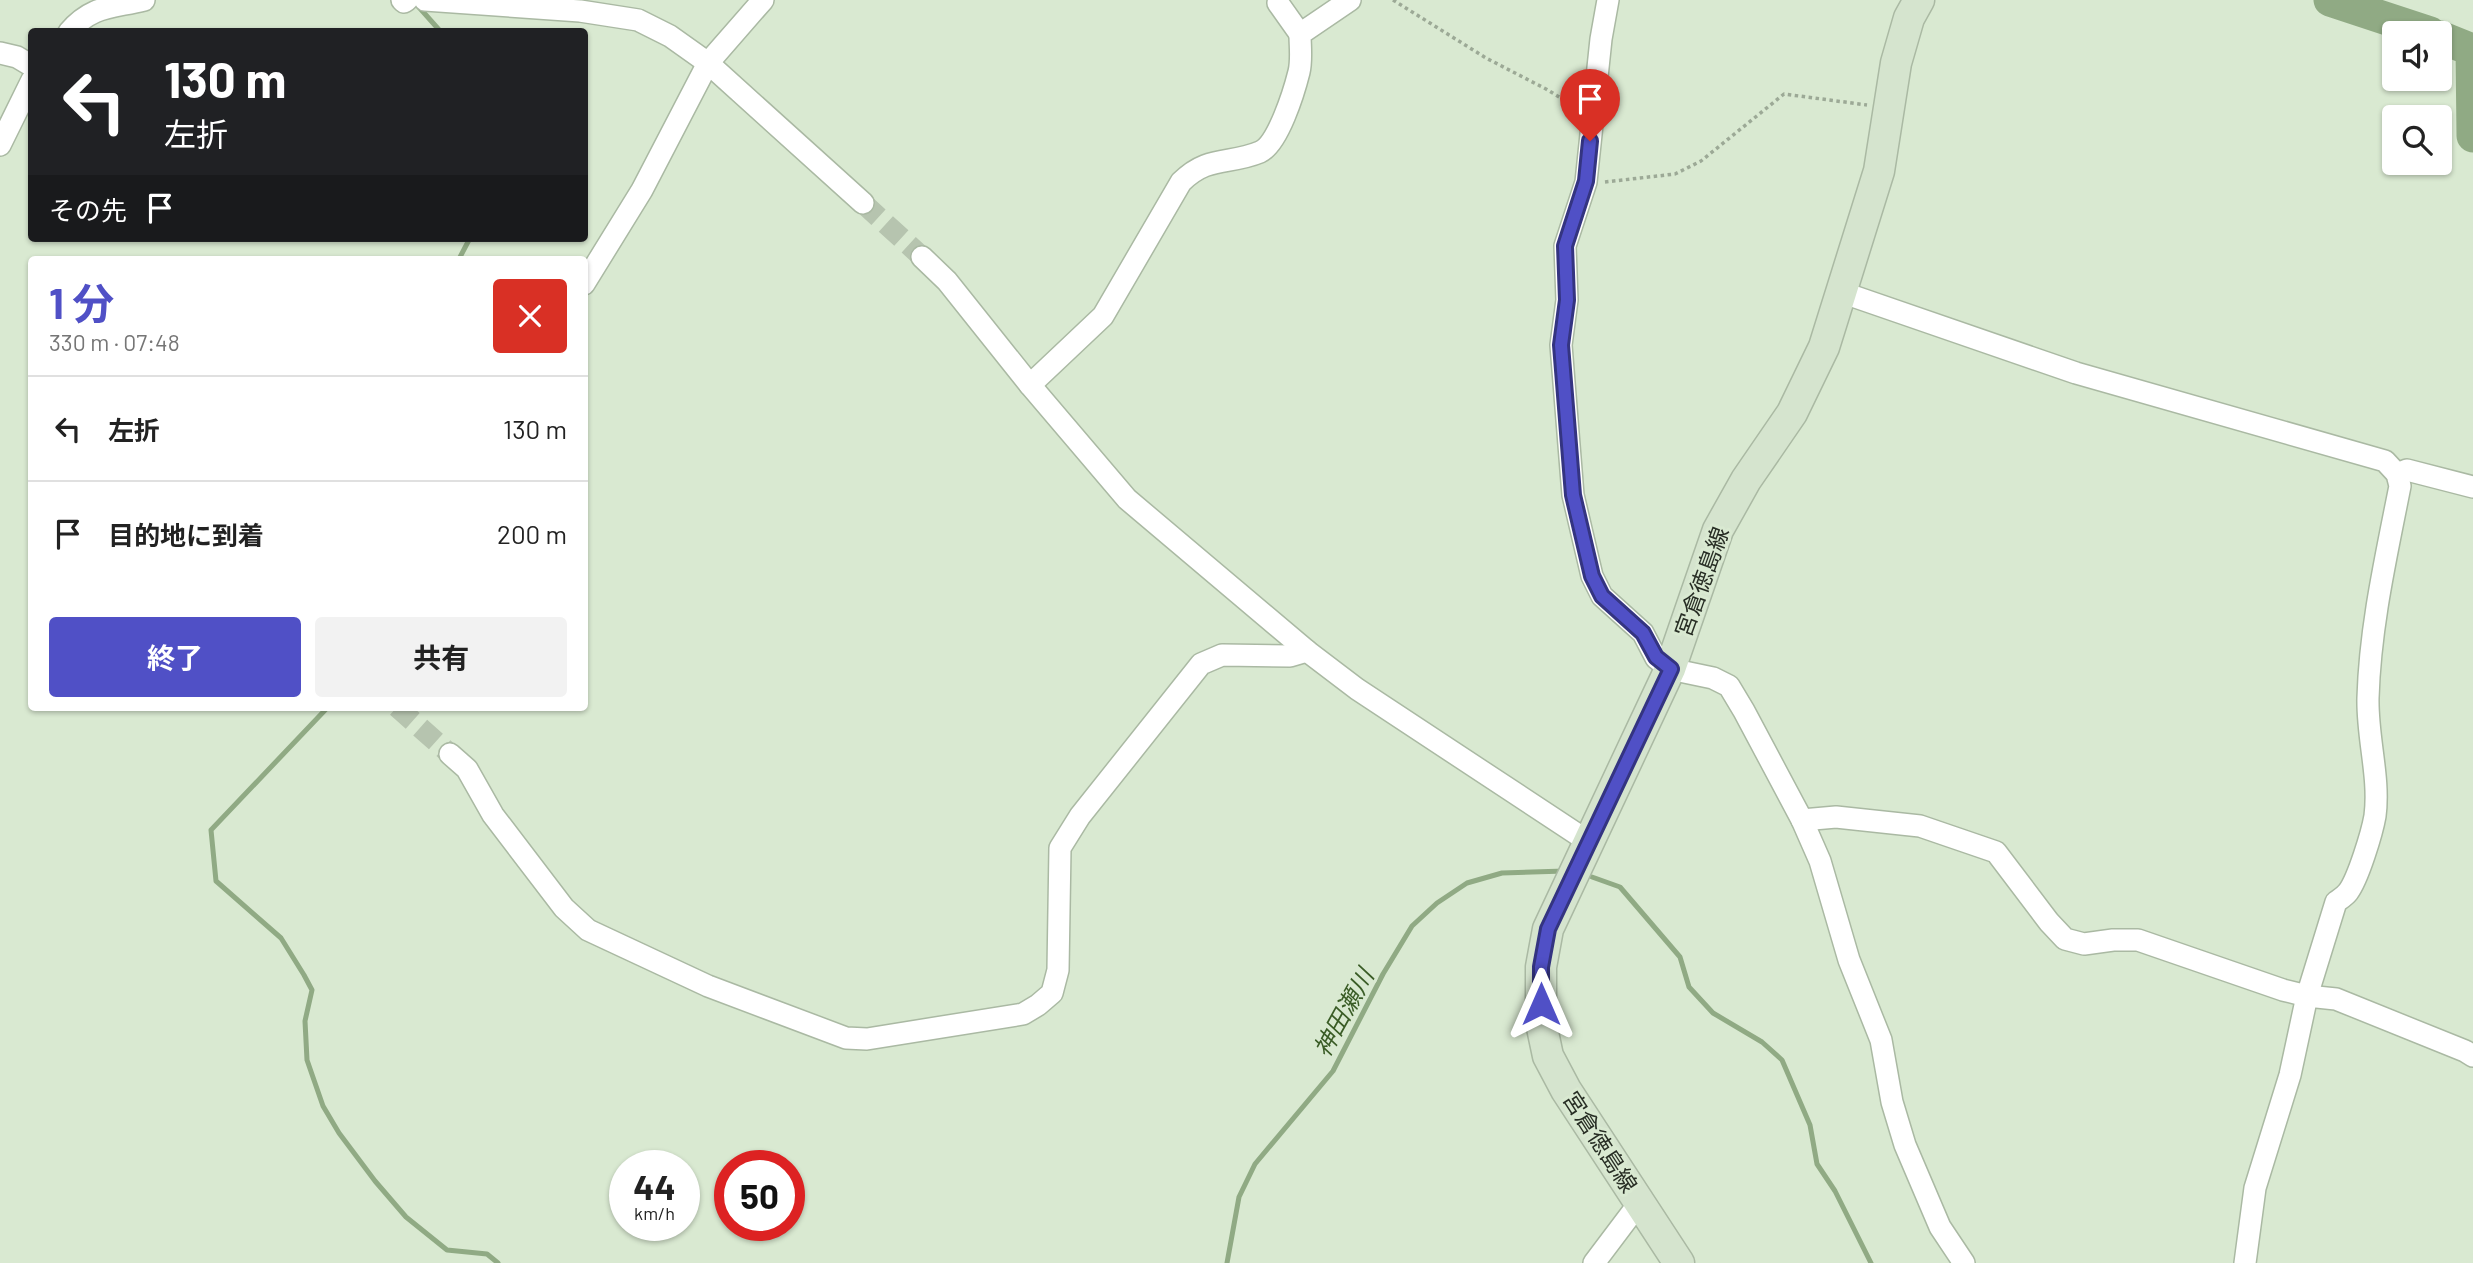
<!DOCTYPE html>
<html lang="ja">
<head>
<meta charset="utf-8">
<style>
  body { margin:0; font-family:Barlow,"Noto Sans JP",sans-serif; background:#f2f2f2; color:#222; height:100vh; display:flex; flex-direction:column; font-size:26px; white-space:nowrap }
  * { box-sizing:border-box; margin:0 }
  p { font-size:23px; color:#767676 }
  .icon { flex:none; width:38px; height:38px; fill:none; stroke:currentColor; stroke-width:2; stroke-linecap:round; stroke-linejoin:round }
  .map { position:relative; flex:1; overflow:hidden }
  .sheet { position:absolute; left:28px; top:256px; width:560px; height:455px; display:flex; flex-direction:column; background:#fff; border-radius:7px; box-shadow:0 2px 5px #0004 }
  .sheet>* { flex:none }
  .banner { position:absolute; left:28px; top:28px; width:560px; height:214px; border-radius:7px; box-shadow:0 2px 5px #0004; background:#202124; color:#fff; overflow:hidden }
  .fabs { position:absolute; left:2382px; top:21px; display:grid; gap:14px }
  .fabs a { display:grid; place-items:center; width:70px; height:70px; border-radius:7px; background:#fff; box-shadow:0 2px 5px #0004; font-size:35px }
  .speed { position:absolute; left:609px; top:1150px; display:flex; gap:14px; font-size:35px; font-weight:700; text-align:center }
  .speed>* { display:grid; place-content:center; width:91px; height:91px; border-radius:50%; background:#fff; box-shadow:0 2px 5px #0004; line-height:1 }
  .speed small { font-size:18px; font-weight:400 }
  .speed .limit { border:10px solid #d22; background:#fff; color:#111 }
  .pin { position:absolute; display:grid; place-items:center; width:60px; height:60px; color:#fff; margin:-72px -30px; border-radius:50% 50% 50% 0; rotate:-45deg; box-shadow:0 0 7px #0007 }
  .pin .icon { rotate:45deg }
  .me { position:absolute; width:77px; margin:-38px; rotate:0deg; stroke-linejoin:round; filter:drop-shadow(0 0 5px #0008) }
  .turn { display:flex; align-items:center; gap:24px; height:147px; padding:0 21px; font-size:32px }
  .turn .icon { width:91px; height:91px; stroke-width:2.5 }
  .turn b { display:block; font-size:49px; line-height:60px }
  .then { display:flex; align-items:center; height:66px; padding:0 21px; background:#0003; gap:14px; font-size:26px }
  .round { display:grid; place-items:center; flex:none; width:74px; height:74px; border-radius:7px; background:#f2f2f2 }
  .overview { display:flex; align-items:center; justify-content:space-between; height:119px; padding:0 21px }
  h1 { font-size:42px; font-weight:700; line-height:52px; color:#5050c6 }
  .button { display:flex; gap:14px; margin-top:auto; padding:14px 21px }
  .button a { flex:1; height:80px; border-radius:7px; background:#5050c6; color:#fff; font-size:28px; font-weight:700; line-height:80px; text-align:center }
  .button a+a { background:#f2f2f2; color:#222 }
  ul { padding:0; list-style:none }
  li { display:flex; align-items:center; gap:21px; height:105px; padding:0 21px; border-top:2px solid #e0e0e0 }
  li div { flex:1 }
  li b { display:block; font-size:26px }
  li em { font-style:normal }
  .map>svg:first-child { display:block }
</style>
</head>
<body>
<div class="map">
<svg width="2473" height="1263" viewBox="0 0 2473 1263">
  <rect width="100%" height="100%" fill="#d9e9d1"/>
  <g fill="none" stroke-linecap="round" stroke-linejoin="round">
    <!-- stream -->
    <g stroke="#90aa84" stroke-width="5">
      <polyline points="417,5 441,32"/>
      <polyline points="459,259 470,238"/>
      <polyline points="328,707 211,830 216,881 281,938 304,975 312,990 305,1021 307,1060 323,1106 339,1133 375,1181 406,1217 447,1250 487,1254 498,1263"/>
      <polyline points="1592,877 1620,887 1680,957 1689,987 1713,1013 1762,1042 1782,1060 1810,1125 1817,1164 1835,1191 1871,1263"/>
      <polyline points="1227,1263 1239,1197 1255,1164 1333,1071 1383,974 1412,926 1437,903 1467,883 1502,873 1565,871"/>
    </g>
    <!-- river -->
    <g stroke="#90aa84" stroke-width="33">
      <polyline points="2330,0 2430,33"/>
      <polyline points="2440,37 2472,50 2473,136"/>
    </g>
    <!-- minor-tunnel -->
    <g stroke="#b6c4af" stroke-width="21" stroke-dasharray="21 10" stroke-linecap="butt">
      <polyline points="863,203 922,257"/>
      <polyline points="397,707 450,754"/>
    </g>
    <!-- minor casing -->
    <g stroke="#aab9a3" stroke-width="24">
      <g id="minor">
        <polyline points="402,0 404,2 407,0"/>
        <polyline points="425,0 580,11 638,20 670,36 708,63 863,203"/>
        <polyline points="1608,0 1601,39 1586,182 1565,246 1567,300 1561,345 1573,495 1592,576 1602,596 1643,633 1656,658 1670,669 1713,678 1729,686 1744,711 1802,820 1820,861 1849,960 1881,1040 1892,1102 1905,1145 1940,1227 1964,1263"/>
        <polyline points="1278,3 1300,34"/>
        <path d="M69 32C92 5 112 8 144 0"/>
        <polyline points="0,53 17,57 32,66"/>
        <polyline points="0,145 32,80"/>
        <polyline points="922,257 947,281 1030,385 1127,499 1307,651 1357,689 1589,842"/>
        <polyline points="584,284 642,190 708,63 763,0"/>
        <path d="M1841 292 2076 373 2385 461 2397 474 2400 486C2386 557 2370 627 2368 698 2367 738 2380 777 2375 816 2372 833 2358 879 2348 892 2345 896 2340 899 2336 902L2307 996 2290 1075 2255 1188 2245 1263"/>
        <path d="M1030 385 1103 316 1181 182C1208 155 1229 165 1260 152 1278 144 1294 92 1299 72 1302 60 1300 46 1300 34L1350 0"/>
        <polyline points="2397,474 2407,470 2473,487"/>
        <polyline points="450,754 467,769 493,815 564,908 588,930 708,986 846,1038 867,1039 1023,1014 1038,1005 1052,993 1058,970 1060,848 1080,816 1201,664 1222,655 1290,656 1307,651"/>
        <polyline points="1802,820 1836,817 1920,826 1996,852 2049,922 2065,939 2084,944 2113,940 2138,940 2283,990 2307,996 2336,999 2465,1051 2473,1056"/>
        <polyline points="1594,1263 1640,1202"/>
      </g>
    </g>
    <!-- secondary casing -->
    <g stroke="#aab9a3" stroke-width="33">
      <polyline id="secondary" points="1679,1263 1566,1090 1548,1056 1541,1023 1541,967 1548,929 1670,669 1718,530 1746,480 1792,413 1824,347 1879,171 1896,63 1909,18 1919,0"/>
    </g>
    <!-- path -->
    <g stroke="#9ca996" stroke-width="3.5" stroke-dasharray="3.5 3.5" stroke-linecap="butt">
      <polyline points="1393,0 1486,58 1546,89 1574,106"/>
      <polyline points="1605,182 1675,174 1701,161 1784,94 1867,105"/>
    </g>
    <!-- minor -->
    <use href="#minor" stroke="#fff" stroke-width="21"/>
    <!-- secondary -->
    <use href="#secondary" stroke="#d5e4ce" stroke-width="30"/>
  </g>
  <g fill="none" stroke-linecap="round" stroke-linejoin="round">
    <!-- route casing -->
    <g stroke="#343481" stroke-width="18">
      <polyline id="route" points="1541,1004 1541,967 1548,929 1671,669 1656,657 1643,633 1602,596 1592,576 1573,495 1561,345 1567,300 1565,246 1586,181 1590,141"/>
    </g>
    <!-- route -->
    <use href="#route" stroke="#5050c6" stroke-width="12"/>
  </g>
  <g text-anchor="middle" stroke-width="6" stroke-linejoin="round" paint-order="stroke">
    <!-- street labels -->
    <g font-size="23" fill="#282e25" stroke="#d9e9d1">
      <text transform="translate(1702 582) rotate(-70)" y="8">宮倉徳島線</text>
      <text transform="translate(1600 1142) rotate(57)" y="8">宮倉徳島線</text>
    </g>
    <!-- water labels -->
    <g font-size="24" font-style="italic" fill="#3a5c26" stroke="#d9e9d1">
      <text transform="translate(1344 1013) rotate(-61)" y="8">神田瀬川</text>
    </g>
  </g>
</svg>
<div class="fabs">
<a><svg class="icon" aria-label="sound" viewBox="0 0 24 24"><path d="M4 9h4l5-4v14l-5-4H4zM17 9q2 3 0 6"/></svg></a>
<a><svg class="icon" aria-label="search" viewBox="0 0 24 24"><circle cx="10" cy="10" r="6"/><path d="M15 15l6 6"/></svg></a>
</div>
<div class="speed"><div>44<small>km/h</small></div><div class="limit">50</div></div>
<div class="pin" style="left:1590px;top:141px;background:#d93025"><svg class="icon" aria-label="arrive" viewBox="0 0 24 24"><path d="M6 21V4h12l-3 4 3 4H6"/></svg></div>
<svg class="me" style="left:1541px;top:1004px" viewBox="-20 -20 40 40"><path d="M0-17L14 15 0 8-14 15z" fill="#5050c6" stroke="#fff" stroke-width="4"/></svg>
<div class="banner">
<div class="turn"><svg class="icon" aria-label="left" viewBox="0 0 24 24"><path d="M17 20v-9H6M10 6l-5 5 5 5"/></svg><div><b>130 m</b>左折</div></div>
<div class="then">その先<svg class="icon" aria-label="arrive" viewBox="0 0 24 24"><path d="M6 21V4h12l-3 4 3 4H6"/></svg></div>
</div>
<section class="sheet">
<div class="overview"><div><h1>1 分</h1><p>330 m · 07:48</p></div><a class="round" style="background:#d93025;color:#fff"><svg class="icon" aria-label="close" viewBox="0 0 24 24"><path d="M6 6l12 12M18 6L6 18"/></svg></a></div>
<ul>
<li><svg class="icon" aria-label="left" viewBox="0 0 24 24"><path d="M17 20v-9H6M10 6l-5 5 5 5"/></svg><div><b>左折</b></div><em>130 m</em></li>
<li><svg class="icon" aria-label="arrive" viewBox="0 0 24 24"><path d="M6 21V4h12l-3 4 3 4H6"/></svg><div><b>目的地に到着</b></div><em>200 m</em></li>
</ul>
<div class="button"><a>終了</a><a>共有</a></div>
</section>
</div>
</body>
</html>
